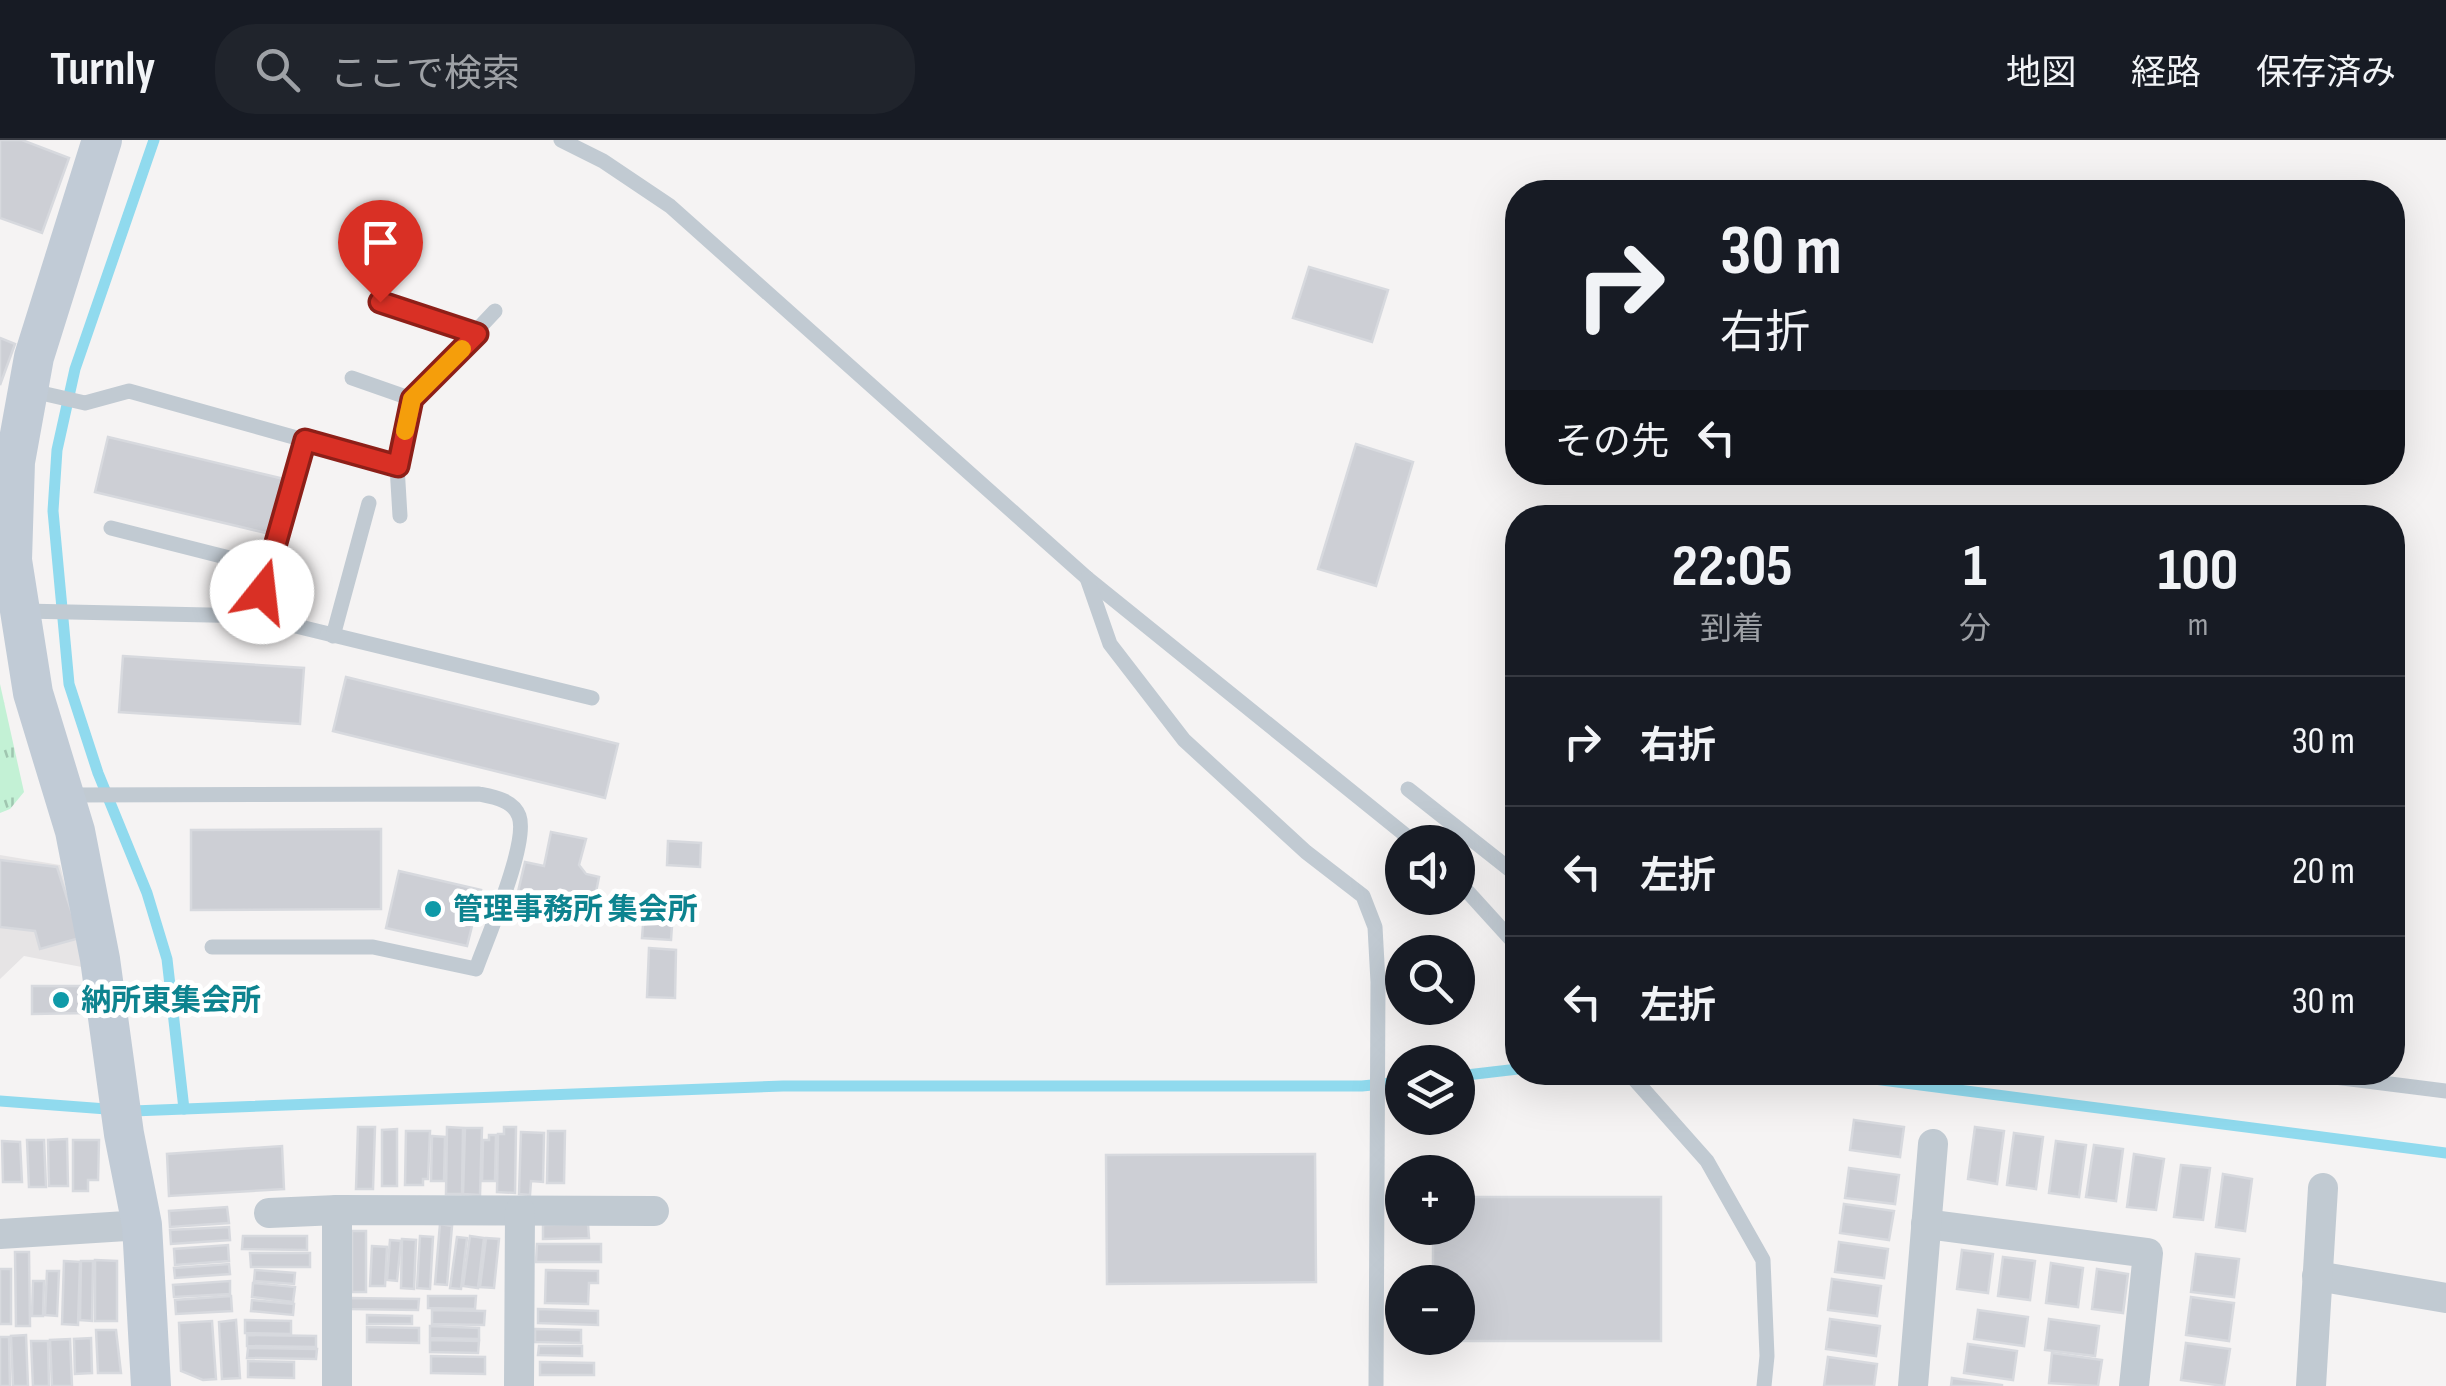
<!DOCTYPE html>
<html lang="ja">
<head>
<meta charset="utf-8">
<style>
  body { margin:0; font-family:"Sofia Sans Condensed","Noto Sans JP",sans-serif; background:#20242c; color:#f1f3f6; height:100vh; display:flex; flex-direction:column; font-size:38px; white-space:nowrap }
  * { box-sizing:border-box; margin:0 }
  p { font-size:32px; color:#9ea1a6 }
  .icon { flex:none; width:55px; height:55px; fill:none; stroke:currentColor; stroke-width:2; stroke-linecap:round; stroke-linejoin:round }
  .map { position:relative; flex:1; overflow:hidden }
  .side { position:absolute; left:1505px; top:365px; width:900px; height:580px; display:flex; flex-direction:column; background:#171b24; border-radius:40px; box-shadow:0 10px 40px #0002 }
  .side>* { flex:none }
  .guide { position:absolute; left:1505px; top:40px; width:900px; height:305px; border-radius:40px; box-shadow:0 10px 40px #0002; background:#171b24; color:#f1f3f6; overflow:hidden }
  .controls { position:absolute; left:1385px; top:685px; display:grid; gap:20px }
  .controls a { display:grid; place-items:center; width:90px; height:90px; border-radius:50%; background:#171b24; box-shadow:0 10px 40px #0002; font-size:50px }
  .pin { position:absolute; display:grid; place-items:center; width:85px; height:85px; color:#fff; margin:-102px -42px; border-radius:50% 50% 50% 0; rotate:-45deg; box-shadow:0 0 10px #0007 }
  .pin .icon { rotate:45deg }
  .me { position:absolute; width:110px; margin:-55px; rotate:16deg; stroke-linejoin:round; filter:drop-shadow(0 0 8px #0008) }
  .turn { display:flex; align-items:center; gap:35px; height:210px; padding:0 50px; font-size:45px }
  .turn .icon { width:130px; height:130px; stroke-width:2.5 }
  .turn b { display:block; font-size:70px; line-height:85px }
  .then { display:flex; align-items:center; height:95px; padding:0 50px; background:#0003; gap:20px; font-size:38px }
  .eta { display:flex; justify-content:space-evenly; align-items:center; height:170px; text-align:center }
  .eta b { font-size:60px; font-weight:700; line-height:70px }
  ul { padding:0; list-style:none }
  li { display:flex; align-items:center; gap:30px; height:130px; padding:0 50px; border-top:2px solid #363941 }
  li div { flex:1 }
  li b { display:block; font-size:38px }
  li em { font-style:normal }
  header { display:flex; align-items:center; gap:60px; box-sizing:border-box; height:140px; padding:0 50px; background:#171b24; border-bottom:2px solid #363941 }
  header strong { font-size:48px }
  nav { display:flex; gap:55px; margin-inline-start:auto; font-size:35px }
  .search { width:700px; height:90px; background:#20242c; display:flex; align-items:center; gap:25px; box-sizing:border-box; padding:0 35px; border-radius:40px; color:#9ea1a6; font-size:38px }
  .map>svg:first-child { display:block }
</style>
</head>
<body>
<header>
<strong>Turnly</strong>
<div class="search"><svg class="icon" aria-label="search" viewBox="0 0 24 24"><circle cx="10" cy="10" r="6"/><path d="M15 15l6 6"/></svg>ここで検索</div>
<nav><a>地図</a><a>経路</a><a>保存済み</a></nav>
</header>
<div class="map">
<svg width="2446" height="1246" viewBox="0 0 2446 1246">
  <defs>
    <pattern id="park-tufts" width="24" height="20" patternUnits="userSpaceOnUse" patternTransform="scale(2.5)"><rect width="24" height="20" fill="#c3f1d5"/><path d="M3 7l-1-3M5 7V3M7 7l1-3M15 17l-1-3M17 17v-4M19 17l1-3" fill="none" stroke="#a0c6b0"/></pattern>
  </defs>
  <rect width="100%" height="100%" fill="#f5f3f3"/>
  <!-- education -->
  <polygon fill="#e6e4e5" points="0,715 60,725 87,828 24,816 0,839"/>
  <!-- park -->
  <polygon fill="url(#park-tufts)" points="0,544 24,652 10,669 0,673"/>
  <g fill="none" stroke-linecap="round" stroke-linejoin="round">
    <!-- stream -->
    <g stroke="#90daee" stroke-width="11">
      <polyline points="154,0 75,229 57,310 53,371 69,544 98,633 147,753 167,819 184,969"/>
      <polyline points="1820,932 2446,1013"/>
      <polyline points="1458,936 1518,929"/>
      <polyline points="0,961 133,971 783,946 1362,946 1402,942"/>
    </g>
  </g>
  <!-- building -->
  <g fill="#cdcfd5" stroke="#d7d9de" stroke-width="2.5">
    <polygon points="0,0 22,0 69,18 42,93 0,78"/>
    <polygon points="1309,127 1388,150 1372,202 1293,178"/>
    <polygon points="0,198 15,204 0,245"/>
    <polygon points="108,297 284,339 270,394 95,352"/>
    <polygon points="1356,304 1413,322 1376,446 1318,429"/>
    <polygon points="123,516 304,528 300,584 119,572"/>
    <polygon points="346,537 618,604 605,658 333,591"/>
    <polygon points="381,689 381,769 191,770 191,690"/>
    <polygon points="551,692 586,699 579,725 586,734 599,737 592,772 571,768 569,777 535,769 536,761 517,756 525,722 544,726"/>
    <polygon points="668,701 701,703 700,727 667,725"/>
    <polygon points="0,720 57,727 80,798 40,809 35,791 0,787"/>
    <polygon points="399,731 481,750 467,806 386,788"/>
    <polygon points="644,771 673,772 671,800 642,798"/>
    <polygon points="649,808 676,810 675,858 647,857"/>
    <polygon points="32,846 90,846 90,873 32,874"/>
    <polygon points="1854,980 1904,987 1900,1017 1850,1010"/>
    <polygon points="358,987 375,987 373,1049 356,1049"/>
    <polygon points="447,987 463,988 462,1054 446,1054"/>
    <polygon points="504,987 516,987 515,1053 497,1052 498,994 504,994"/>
    <polygon points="1975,987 2004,991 1997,1044 1968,1039"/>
    <polygon points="465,988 482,988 480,1055 463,1054"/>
    <polygon points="397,989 397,1046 382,1046 382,990"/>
    <polygon points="406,991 430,991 428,1039 423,1039 423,1045 405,1045"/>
    <polygon points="548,991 565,991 564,1043 547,1043"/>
    <polygon points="521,992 544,993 543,1042 531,1041 530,1055 519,1054"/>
    <polygon points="2014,993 2043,997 2036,1049 2007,1045"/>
    <polygon points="489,995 496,995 495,1041 482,1041 483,1000 489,1000"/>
    <polygon points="432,996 445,997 444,1041 431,1041"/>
    <polygon points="67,999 68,1046 49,1046 48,1000"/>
    <polygon points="27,1000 44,1000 46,1047 29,1047"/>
    <polygon points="73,1000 99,1000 98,1040 88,1040 88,1051 73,1051"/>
    <polygon points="2,1001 20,1002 22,1042 3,1042"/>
    <polygon points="2056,1001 2086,1005 2079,1057 2049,1053"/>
    <polygon points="2094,1005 2123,1009 2116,1061 2086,1057"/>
    <polygon points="282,1006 284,1049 169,1056 167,1014"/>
    <polygon points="1315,1014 1316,1142 1107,1144 1106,1015"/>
    <polygon points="2134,1014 2164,1019 2156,1070 2127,1067"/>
    <polygon points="2181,1025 2210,1028 2203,1080 2174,1077"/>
    <polygon points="1849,1028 1899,1035 1895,1064 1845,1058"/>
    <polygon points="2223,1034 2252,1039 2245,1091 2216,1087"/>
    <polygon points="1458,1057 1661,1057 1661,1201 1433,1201 1433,1198 1458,1198 1458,1142 1433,1142 1433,1088 1458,1088"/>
    <polygon points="1844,1064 1894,1071 1889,1100 1840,1093"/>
    <polygon points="227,1067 229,1083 170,1087 169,1071"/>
    <polygon points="440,1084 452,1086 447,1145 435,1144"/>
    <polygon points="588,1084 589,1098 543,1099 543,1085"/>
    <polygon points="229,1087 230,1100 171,1104 170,1090"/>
    <rect x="352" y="1091" width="14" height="61"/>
    <polygon points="243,1096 307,1096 307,1110 242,1109"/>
    <polygon points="420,1096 433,1097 430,1149 417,1148"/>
    <polygon points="470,1096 484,1098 478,1148 463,1146"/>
    <polygon points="457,1097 467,1098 461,1149 450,1148"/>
    <polygon points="486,1098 499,1099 494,1148 480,1147"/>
    <polygon points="402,1099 416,1100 414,1149 401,1148"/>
    <polygon points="390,1100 401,1101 397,1141 387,1140"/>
    <polygon points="1839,1102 1888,1109 1884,1138 1835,1132"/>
    <polygon points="537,1104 601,1104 601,1122 536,1122"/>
    <polygon points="228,1105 229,1121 175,1125 174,1109"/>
    <polygon points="372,1106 387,1107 385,1146 370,1146"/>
    <polygon points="1962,1110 1993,1114 1988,1153 1957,1149"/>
    <polygon points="15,1112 29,1112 30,1186 16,1186"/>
    <polygon points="250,1113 310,1113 310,1127 251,1127"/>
    <polygon points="2196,1114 2239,1119 2234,1157 2191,1152"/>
    <polygon points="2003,1117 2035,1121 2030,1160 1998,1156"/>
    <polygon points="95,1120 117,1121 117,1181 95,1181"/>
    <polygon points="64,1121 80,1122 78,1185 62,1184"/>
    <polygon points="81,1121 93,1121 92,1181 80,1180"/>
    <polygon points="2051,1123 2083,1128 2078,1167 2046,1163"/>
    <polygon points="229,1124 230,1134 175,1138 174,1128"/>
    <rect x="0" y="1129" width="11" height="55"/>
    <polygon points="2097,1129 2128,1134 2123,1173 2092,1169"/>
    <polygon points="255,1130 295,1133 294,1144 254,1141"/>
    <polygon points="546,1130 598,1131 598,1143 589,1143 588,1164 545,1163"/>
    <polygon points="47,1131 59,1131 57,1176 45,1175"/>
    <polygon points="1832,1139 1881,1146 1877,1176 1828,1170"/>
    <polygon points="33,1141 44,1141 43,1176 32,1176"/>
    <polygon points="230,1141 230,1154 174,1157 173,1145"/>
    <polygon points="253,1143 295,1147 293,1162 252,1157"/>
    <polygon points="231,1156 232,1171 176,1174 175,1160"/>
    <polygon points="428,1156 476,1156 475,1169 428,1168"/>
    <polygon points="2191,1157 2234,1163 2229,1201 2186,1195"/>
    <polygon points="350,1158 419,1159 418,1170 350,1169"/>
    <polygon points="252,1160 294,1164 293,1175 251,1171"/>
    <polygon points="538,1169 598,1171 598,1185 538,1183"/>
    <polygon points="432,1170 485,1171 484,1185 432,1184"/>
    <polygon points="1978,1170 2028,1177 2024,1206 1974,1199"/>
    <polygon points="367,1175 412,1176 412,1184 367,1184"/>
    <polygon points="1830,1179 1880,1186 1876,1216 1826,1209"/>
    <polygon points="2049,1179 2099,1186 2095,1216 2045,1210"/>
    <polygon points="236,1180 240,1238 222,1239 219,1182"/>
    <polygon points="245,1180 291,1181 291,1194 245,1193"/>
    <polygon points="212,1181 216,1239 203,1240 181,1231 179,1183"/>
    <polygon points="430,1186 479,1188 479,1199 430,1198"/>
    <polygon points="367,1187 419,1188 419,1203 367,1202"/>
    <polygon points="535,1189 581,1190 581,1203 535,1202"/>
    <polygon points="96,1190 116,1190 121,1233 98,1233"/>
    <polygon points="26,1195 28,1246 13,1246 11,1196"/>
    <polygon points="247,1195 316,1196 316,1207 247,1206"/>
    <polygon points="0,1197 9,1197 10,1246 0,1246"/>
    <polygon points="91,1198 92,1233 75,1234 74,1199"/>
    <polygon points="70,1199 72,1246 52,1246 50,1200"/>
    <polygon points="430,1200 479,1201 478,1213 430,1212"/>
    <polygon points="31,1201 48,1201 49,1246 33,1246"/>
    <polygon points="2186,1203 2230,1209 2224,1246 2181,1240"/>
    <polygon points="1968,1204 2017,1211 2013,1240 1964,1233"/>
    <polygon points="539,1206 582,1206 582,1216 538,1215"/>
    <polygon points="248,1208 317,1209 316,1219 247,1218"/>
    <polygon points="2052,1213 2102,1220 2098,1246 2049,1243"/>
    <polygon points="431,1216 485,1217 485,1234 431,1233"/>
    <polygon points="1828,1217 1877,1224 1874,1246 1824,1246"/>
    <polygon points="248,1221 294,1222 294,1238 248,1237"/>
    <polygon points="540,1222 594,1223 594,1235 540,1235"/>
    <polygon points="1952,1238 2002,1245 2002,1246 1951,1246"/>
  </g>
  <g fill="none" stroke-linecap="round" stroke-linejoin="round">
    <!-- lane -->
    <g stroke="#c1cad2" stroke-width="15">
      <polyline points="561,0 603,21 670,66 1087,438 1414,702"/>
      <polyline points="380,162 477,194"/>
      <polyline points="352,238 412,259"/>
      <polyline points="28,250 85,263 129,251 397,326"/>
      <polyline points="400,376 397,326 412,259 495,171"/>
      <polyline points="111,388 269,428"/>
      <polyline points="1087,438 1110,504 1184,600 1306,712 1363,756 1375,787 1378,842 1376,1246"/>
      <polyline points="24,471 255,476 592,558"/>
      <polyline points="255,476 305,300"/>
      <polyline points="333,496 369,363"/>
      <polyline points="1408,649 1518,736"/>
      <path d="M69 655 479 654C494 657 513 660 519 676 529 703 487 798 476 829L373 807H212"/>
      <polyline points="1458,741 1518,807"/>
      <polyline points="1628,932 1707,1021 1763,1120 1767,1216 1764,1246"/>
      <polyline points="2295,932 2446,951"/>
    </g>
    <!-- street -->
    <g stroke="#c1cad2" stroke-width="30">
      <polyline points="337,1070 337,1246"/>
      <polyline points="269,1073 337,1070 654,1071"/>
      <polyline points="1926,1084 2148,1113 2134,1246"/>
      <polyline points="0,1094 142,1085"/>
      <polyline points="2317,1136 2446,1158"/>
      <polyline points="519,1246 520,1071"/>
      <polyline points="1913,1246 1933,1004"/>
      <polyline points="2311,1246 2323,1048"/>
    </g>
    <!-- secondary -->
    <polyline stroke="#c1cbd6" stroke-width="40" points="102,0 34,217 15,322 12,420 33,553 75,691 100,819 124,994 142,1085 151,1246"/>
  </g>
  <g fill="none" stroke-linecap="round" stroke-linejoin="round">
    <!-- route casing -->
    <g stroke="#8d1f18" stroke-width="25">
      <polyline id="route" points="262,452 305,300 398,326 412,259 477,194 380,162"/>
    </g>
    <!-- route -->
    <use href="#route" stroke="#d93025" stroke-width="18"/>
    <!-- slow -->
    <polyline stroke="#f59e0b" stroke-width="18" points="405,291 412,259 462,209"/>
  </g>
  <!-- markers -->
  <g fill="#0f9aa8" stroke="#fff" stroke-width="4">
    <circle cx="433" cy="769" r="10"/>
    <circle cx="61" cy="860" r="10"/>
  </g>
  <g text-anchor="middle" stroke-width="10" stroke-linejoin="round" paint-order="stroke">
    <!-- culture labels -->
    <g font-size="30" font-weight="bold" fill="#0d838f" stroke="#fff" text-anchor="start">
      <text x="453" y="779">管理事務所 集会所</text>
      <text x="81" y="870">納所東集会所</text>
    </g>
  </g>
</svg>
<div class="controls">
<a><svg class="icon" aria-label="sound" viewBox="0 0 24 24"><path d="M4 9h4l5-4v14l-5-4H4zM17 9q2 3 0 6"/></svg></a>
<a><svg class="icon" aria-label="search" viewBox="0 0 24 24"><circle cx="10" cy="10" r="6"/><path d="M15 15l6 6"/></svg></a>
<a><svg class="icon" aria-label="layers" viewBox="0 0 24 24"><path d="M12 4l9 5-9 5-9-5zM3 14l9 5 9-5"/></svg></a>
<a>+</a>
<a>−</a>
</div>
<div class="pin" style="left:380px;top:162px;background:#d93025"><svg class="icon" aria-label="arrive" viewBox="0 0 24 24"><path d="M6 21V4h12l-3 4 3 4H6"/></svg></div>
<svg class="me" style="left:262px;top:452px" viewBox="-20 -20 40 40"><circle r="19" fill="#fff"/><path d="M0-13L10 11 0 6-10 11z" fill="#d93025"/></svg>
<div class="guide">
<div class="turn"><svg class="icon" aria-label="right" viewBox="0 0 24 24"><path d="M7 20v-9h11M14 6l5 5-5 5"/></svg><div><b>30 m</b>右折</div></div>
<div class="then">その先<svg class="icon" aria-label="left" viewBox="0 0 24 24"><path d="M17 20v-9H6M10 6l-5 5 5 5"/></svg></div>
</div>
<section class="side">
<div class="eta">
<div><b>22:05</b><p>到着</p></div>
<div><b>1</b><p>分</p></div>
<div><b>100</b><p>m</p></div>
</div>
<ul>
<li><svg class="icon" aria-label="right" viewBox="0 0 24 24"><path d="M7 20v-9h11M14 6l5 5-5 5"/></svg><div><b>右折</b></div><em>30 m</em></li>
<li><svg class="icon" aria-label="left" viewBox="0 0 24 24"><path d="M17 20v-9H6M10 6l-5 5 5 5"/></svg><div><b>左折</b></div><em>20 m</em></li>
<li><svg class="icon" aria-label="left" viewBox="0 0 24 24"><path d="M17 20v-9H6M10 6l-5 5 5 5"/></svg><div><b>左折</b></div><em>30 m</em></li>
</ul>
</section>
</div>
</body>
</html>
